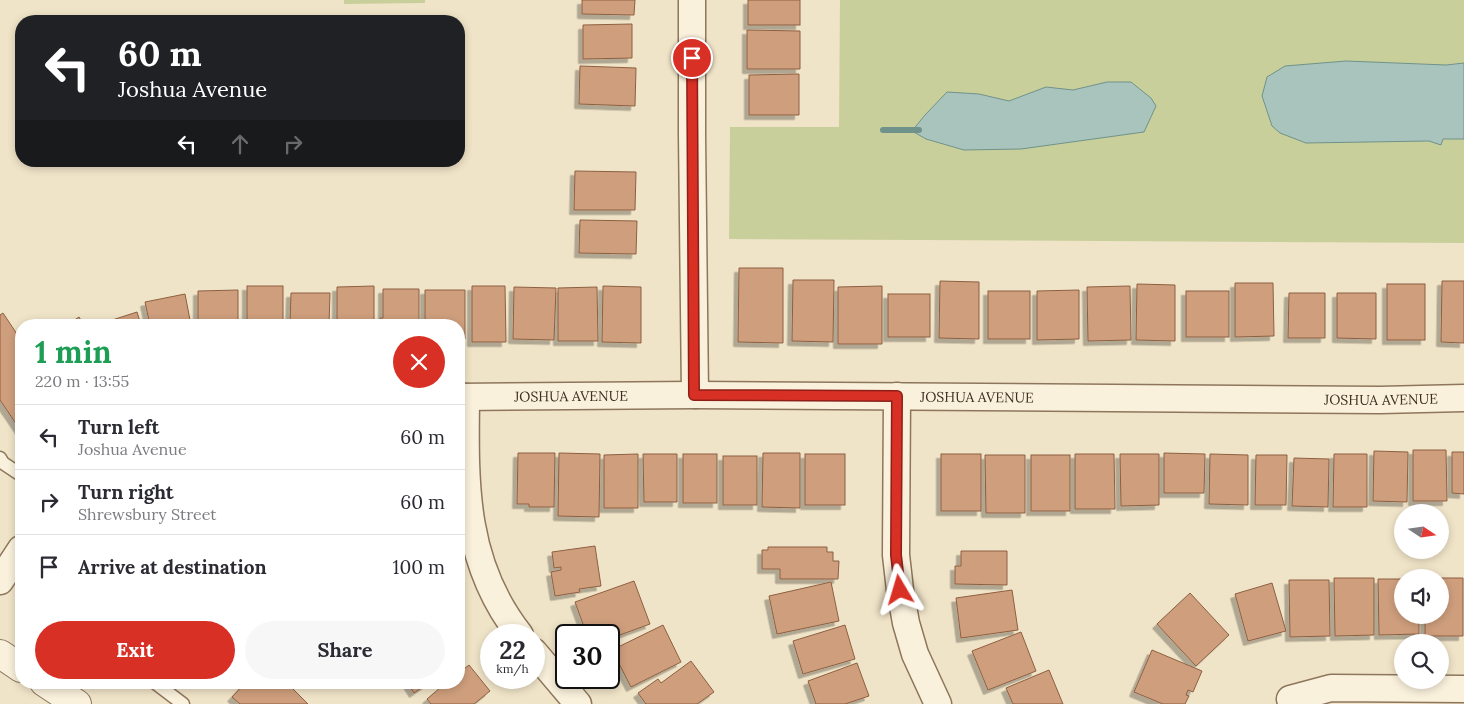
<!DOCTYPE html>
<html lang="en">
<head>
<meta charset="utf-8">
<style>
  body { margin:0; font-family:Lora,serif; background:#f7f7f7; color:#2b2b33; height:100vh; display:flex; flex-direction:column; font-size:19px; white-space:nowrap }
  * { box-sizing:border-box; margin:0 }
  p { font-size:16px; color:#7c7c81 }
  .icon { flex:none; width:28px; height:28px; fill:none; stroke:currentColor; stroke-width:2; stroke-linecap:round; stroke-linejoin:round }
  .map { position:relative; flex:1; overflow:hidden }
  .drawer { position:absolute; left:15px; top:319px; width:450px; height:370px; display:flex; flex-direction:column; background:#fff; border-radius:20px; box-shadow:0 2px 8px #0003 }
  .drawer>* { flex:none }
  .top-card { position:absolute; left:15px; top:15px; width:450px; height:152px; border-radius:20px; box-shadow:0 2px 8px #0003; background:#202124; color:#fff; overflow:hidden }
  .needle { width:32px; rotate:103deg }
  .fabs { position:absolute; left:1394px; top:504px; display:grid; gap:10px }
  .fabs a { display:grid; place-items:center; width:55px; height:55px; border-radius:50%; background:#fff; box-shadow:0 2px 8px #0003; font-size:25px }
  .speed { position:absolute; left:480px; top:624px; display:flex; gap:10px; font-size:25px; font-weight:700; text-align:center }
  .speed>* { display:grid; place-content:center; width:65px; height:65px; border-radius:50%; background:#fff; box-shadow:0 2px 8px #0003; line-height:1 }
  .speed small { font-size:12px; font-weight:400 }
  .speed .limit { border:2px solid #111; border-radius:8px; background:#fff; color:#111 }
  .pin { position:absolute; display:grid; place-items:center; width:42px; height:42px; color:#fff; margin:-21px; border:2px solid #fff; border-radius:50%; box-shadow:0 1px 5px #0007 }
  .me { position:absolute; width:55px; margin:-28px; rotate:353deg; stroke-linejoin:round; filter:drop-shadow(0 0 4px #0008) }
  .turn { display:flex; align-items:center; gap:18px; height:105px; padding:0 20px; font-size:22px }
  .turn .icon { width:65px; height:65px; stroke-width:2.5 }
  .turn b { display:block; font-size:35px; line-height:42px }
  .lanes { display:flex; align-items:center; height:48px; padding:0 20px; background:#0003; justify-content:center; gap:25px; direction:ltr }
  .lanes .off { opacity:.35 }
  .round { display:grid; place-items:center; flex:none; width:52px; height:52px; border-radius:26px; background:#f7f7f7 }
  .head { display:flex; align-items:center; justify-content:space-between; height:85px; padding:0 20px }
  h1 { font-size:30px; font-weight:700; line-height:38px; color:#1e9e55 }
  .primary-button { display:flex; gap:10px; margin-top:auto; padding:10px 20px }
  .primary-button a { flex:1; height:58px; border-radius:30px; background:#d93025; color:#fff; font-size:20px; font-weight:700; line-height:58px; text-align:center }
  .primary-button a+a { background:#f7f7f7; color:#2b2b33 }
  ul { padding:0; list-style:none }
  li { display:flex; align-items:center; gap:15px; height:65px; padding:0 20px; border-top:1px solid #e1e1e2 }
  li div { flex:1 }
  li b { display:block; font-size:19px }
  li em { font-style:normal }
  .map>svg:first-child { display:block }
</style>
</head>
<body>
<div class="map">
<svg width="1464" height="704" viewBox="0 0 1464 704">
  <defs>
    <filter id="shadow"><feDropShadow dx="-4.5" dy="4.5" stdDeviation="0" flood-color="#0004"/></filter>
  </defs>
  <rect width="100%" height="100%" fill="#f0e4c8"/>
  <!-- green -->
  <g fill="#c9cf9b">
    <polygon points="344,0 425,0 425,3 344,4"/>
    <polygon points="840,0 1464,0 1464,243 729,239 730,127 839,127"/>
  </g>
  <!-- water -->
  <g fill="#a9c4bc" stroke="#6f938a">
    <polygon points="1346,61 1446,65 1464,63 1464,139 1443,139 1441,145 1429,141 1306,143 1280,133 1272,126 1262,96 1267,77 1285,66"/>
    <polygon points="1107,82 1131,82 1151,98 1156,106 1144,132 1021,149 964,150 926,139 912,131 925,115 947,92 979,94 1009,101 1046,87 1073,90"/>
  </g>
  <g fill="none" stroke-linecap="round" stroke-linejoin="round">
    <!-- stream -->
    <polyline stroke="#6f938a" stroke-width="6" points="883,130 919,130"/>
  </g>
  <!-- building -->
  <g fill="#cf9f7d" stroke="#8d5f41" filter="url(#shadow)">
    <polygon points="582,0 635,0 634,15 582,14"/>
    <rect x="748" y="0" width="52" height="25"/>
    <polygon points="632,24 632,58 583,59 583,25"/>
    <polygon points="747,30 800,31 800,69 747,69"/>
    <polygon points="580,66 636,68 635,106 579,104"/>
    <polygon points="799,74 799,115 749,115 749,75"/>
    <polygon points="575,171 636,172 635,210 574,210"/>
    <polygon points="580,220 637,221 636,254 579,253"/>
    <polygon points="739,268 783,268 783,343 738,342"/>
    <polygon points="793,280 834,280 833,342 792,341"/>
    <polygon points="940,281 979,282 979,339 939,338"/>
    <polygon points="1442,281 1464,281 1464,343 1441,342"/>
    <polygon points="1235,283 1273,283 1274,336 1235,337"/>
    <polygon points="1137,284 1175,285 1175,341 1136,340"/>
    <rect x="1387" y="284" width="38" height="56"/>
    <rect x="247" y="286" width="36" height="39"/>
    <polygon points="374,286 374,325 337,325 337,287"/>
    <polygon points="472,286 505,286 506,342 472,342"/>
    <polygon points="603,286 641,287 641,343 602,342"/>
    <polygon points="882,286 882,344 838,344 838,287"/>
    <polygon points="1130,286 1131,340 1088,341 1087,287"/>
    <polygon points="514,287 556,288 554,340 513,339"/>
    <polygon points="597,287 598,341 558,341 558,288"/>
    <polygon points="383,289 419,289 419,325 380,325 380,318 383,318"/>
    <polygon points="238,290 238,325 198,325 198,291"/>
    <polygon points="425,290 465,290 465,339 459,339 459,325 425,325"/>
    <polygon points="1079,290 1079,339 1037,340 1037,291"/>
    <rect x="988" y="291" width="42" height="48"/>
    <rect x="1186" y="291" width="43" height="46"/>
    <polygon points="291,293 330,293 329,325 290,325"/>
    <polygon points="1289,293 1325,293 1325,338 1288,338"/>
    <polygon points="1337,293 1376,293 1376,339 1337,338"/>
    <polygon points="185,294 191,325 150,325 145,302"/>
    <rect x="888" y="294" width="42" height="43"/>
    <polygon points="137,312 141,325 104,325 103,323"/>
    <polygon points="3,313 21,340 21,431 0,400 0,315"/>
    <polygon points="79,317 84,325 67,325"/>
    <polygon points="1413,450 1446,450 1447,501 1413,501"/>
    <polygon points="1374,451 1408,452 1407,502 1373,501"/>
    <polygon points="1452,452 1464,452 1464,494 1452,493"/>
    <polygon points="518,453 555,453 554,507 529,507 529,504 517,504"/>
    <polygon points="559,453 600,454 599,517 558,516"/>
    <polygon points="763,453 800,453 800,508 762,507"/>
    <polygon points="1164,453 1205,454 1204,493 1164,493"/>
    <polygon points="638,454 638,508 604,508 604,455"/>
    <polygon points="643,454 677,454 677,502 644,502"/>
    <rect x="683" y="454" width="34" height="49"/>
    <rect x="805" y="454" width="40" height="51"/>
    <rect x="941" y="454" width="40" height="57"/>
    <polygon points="1075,454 1114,454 1115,509 1075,509"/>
    <polygon points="1120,454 1159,454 1159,505 1121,506"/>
    <polygon points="1210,454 1248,455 1248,505 1209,504"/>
    <polygon points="1334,454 1367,454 1367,507 1333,507"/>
    <polygon points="985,455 1025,455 1025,513 986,513"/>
    <rect x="1031" y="455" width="39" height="56"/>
    <polygon points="1256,455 1287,455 1286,505 1255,505"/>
    <rect x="723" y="456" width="34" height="49"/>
    <polygon points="1294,458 1329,459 1328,507 1292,506"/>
    <polygon points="595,546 601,586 579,589 580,592 555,596 551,572 561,570 561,567 554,568 552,552"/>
    <polygon points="768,547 827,547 827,552 833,552 833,561 839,561 838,579 780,579 780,569 762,569 762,550 768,550"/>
    <polygon points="961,551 1007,551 1007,585 955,584 955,566 961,566"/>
    <polygon points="1334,578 1374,578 1374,635 1335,636"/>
    <polygon points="1440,578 1463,578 1463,636 1425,636 1425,615 1440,615"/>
    <polygon points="1378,579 1402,579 1402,615 1419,615 1419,634 1379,635"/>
    <polygon points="1289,580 1329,580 1330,636 1290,637"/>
    <polygon points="634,581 650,624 609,639 609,635 587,635 575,602"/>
    <polygon points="831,582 839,621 777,634 769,596"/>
    <polygon points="1272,583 1286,631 1248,641 1235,594"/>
    <polygon points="1012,590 1018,630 961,638 956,598"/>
    <polygon points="1190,593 1229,635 1196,666 1157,624"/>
    <polygon points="663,625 681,662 631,687 612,650"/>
    <polygon points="845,625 855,659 803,674 793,641"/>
    <polygon points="1021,632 1036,671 988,690 972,651"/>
    <polygon points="1152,650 1202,671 1193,692 1188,690 1186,695 1189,696 1185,704 1163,704 1134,692"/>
    <polygon points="691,661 714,692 697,704 646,704 638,693 658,679 661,683"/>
    <polygon points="857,663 869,696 845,704 816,704 808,681"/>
    <polygon points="469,665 490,691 474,704 431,704 427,699 447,682 459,682 459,673"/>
    <polygon points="1049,670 1063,704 1013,704 1006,688"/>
    <polygon points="246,682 286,682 308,704 240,704 232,697"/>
    <polygon points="407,682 430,682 414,693"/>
  </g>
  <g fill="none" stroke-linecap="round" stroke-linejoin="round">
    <!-- service casing -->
    <g stroke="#8d765c" stroke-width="15">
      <g id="service">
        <polyline points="0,458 3,463 21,475"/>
        <polyline points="154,682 183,704"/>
      </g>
    </g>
    <!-- minor casing -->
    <g stroke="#8d765c" stroke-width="29">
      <g id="minor">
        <polyline points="692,0 692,135 695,395"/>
        <polyline points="897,396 896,555 900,590 906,623 915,654 938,704"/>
        <path id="s1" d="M459 397 695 395 1380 400 1464 398"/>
        <path d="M466 397C465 484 463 563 520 635"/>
        <polyline points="0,581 21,549"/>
        <polyline points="534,652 578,704"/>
        <polyline points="1290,699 1331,688 1464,689"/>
      </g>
    </g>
    <!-- tertiary casing -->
    <g stroke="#8d765c" stroke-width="30">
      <g id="tertiary">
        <polyline points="0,654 21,668"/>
        <polyline points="44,682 77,704"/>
      </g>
    </g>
    <!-- service -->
    <use href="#service" stroke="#faf1dc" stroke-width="12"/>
    <!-- minor -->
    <use href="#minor" stroke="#faf1dc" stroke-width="26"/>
    <!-- tertiary -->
    <use href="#tertiary" stroke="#faf1dc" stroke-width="28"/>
  </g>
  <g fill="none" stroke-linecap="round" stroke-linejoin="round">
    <!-- route casing -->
    <g stroke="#8d1f18" stroke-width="12">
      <polyline id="route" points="692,58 694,395 897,396 896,555 900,590"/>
    </g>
    <!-- route -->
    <use href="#route" stroke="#d93025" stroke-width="9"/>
  </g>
  <g text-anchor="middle" stroke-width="4.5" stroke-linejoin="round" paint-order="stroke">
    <!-- street labels -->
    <g font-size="14" fill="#3d2e20" stroke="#f7eed8">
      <text dy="5" stroke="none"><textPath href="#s1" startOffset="112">JOSHUA AVENUE</textPath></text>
      <text dy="5" stroke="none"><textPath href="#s1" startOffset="518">JOSHUA AVENUE</textPath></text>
      <text dy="5" stroke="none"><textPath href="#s1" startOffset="922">JOSHUA AVENUE</textPath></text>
    </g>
  </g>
</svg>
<div class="fabs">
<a><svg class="needle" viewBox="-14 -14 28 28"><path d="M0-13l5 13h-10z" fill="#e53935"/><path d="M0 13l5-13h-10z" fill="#7c7c81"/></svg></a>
<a><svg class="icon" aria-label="sound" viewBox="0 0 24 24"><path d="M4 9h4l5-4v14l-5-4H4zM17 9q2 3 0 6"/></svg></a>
<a><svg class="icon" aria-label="search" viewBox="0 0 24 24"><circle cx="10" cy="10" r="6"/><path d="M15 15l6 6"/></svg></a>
</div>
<div class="speed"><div>22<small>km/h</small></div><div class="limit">30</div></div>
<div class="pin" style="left:692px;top:58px;background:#d93025"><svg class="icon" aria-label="arrive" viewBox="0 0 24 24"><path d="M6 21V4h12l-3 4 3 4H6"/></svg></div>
<svg class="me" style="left:900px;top:590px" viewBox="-20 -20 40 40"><path d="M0-17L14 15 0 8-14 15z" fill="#d93025" stroke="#fff" stroke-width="4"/></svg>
<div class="top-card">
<div class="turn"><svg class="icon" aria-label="left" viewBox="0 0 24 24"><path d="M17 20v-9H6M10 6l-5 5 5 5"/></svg><div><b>60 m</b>Joshua Avenue</div></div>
<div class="lanes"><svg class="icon" aria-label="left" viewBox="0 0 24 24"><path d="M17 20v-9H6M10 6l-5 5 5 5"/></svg><svg class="icon off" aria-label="ahead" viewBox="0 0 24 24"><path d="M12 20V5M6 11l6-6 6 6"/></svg><svg class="icon off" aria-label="right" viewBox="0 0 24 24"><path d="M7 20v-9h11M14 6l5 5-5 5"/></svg></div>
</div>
<section class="drawer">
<div class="head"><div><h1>1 min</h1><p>220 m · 13:55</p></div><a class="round" style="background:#d93025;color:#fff"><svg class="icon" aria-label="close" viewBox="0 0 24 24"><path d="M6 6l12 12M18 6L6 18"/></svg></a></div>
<ul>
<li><svg class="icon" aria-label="left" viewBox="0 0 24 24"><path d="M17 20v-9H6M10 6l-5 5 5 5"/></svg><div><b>Turn left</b><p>Joshua Avenue</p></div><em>60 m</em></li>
<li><svg class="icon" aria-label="right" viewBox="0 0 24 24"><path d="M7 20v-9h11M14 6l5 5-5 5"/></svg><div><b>Turn right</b><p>Shrewsbury Street</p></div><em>60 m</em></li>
<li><svg class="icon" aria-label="arrive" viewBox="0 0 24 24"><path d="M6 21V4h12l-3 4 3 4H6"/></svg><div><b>Arrive at destination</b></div><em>100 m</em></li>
</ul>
<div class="primary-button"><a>Exit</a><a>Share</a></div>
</section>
</div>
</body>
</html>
